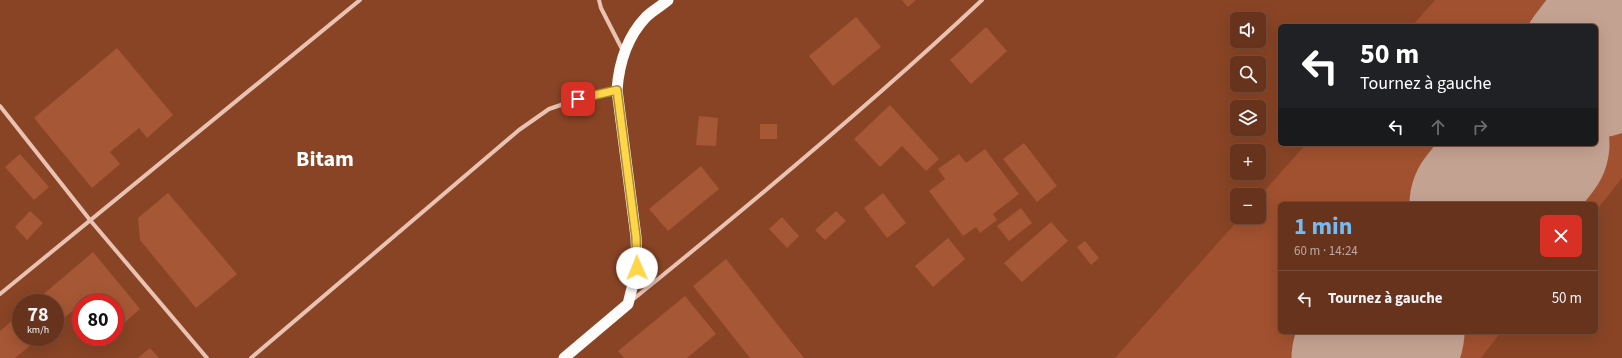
<!DOCTYPE html>
<html lang="fr">
<head>
<meta charset="utf-8">
<style>
  body { margin:0; font-family:"Source Sans 3",sans-serif; background:#6f3f29; color:#f1f3f6; height:100vh; display:flex; flex-direction:column; font-size:15px; white-space:nowrap }
  * { box-sizing:border-box; margin:0 }
  p { font-size:13px; color:#bdaaa3 }
  .icon { flex:none; width:22px; height:22px; fill:none; stroke:currentColor; stroke-width:2; stroke-linecap:round; stroke-linejoin:round }
  .map { position:relative; flex:1; overflow:hidden }
  .sheet { position:absolute; left:1278px; top:202px; width:320px; height:132px; display:flex; flex-direction:column; background:#67331c; border-radius:6px; box-shadow:0 4px 16px #0002,0 0 0 1px #7a4e3b }
  .sheet>* { flex:none }
  .top-card { position:absolute; left:1278px; top:24px; width:320px; height:122px; border-radius:6px; box-shadow:0 4px 16px #0002,0 0 0 1px #7a4e3b; background:#202124; color:#fff; overflow:hidden }
  .buttons { position:absolute; left:1230px; top:12px; display:grid; gap:8px }
  .buttons a { display:grid; place-items:center; width:36px; height:36px; border-radius:6px; background:#67331c; box-shadow:0 4px 16px #0002,0 0 0 1px #7a4e3b; font-size:20px }
  .speed { position:absolute; left:12px; top:294px; display:flex; gap:8px; font-size:20px; font-weight:700; text-align:center }
  .speed>* { display:grid; place-content:center; width:52px; height:52px; border-radius:50%; background:#67331c; box-shadow:0 4px 16px #0002,0 0 0 1px #7a4e3b; line-height:1 }
  .speed small { font-size:10px; font-weight:400 }
  .speed .limit { border:6px solid #d22; background:#fff; color:#111 }
  .pin { position:absolute; display:grid; place-items:center; width:34px; height:34px; color:#fff; margin:-17px; border-radius:8px; box-shadow:0 2px 6px #0006 }
  .me { position:absolute; width:44px; margin:-22px; rotate:359deg; stroke-linejoin:round; filter:drop-shadow(0 0 3px #0008) }
  .turn { display:flex; align-items:center; gap:14px; height:84px; padding:0 16px; font-size:18px }
  .turn .icon { width:52px; height:52px; stroke-width:2.5 }
  .turn b { display:block; font-size:28px; line-height:34px }
  .lanes { display:flex; align-items:center; height:38px; padding:0 16px; background:#0003; justify-content:center; gap:20px; direction:ltr }
  .lanes .off { opacity:.35 }
  .round { display:grid; place-items:center; flex:none; width:42px; height:42px; border-radius:6px; background:#6f3f29 }
  .headline { display:flex; align-items:center; justify-content:space-between; height:68px; padding:0 16px }
  h1 { font-size:24px; font-weight:700; line-height:30px; color:#76baf3 }
  ul { padding:0; list-style:none }
  li { display:flex; align-items:center; gap:12px; height:56px; padding:0 16px; border-top:1px solid #7a4e3b }
  li div { flex:1 }
  li b { display:block; font-size:15px }
  li em { font-style:normal }
  .map>svg:first-child { display:block }
</style>
</head>
<body>
<div class="map">
<svg width="1622" height="358" viewBox="0 0 1622 358">
  <rect width="100%" height="100%" fill="#894425"/>
  <!-- green -->
  <polygon fill="#a1512f" points="1435,0 1622,0 1622,178 1596,211 1596,204 1280,204 1280,332 1501,332 1481,358 1115,358 1241,217 1259,217 1259,197 1306,144 1596,144 1596,26 1412,26"/>
  <g fill="none" stroke-linecap="round" stroke-linejoin="round">
    <!-- runway -->
    <g stroke="#c4a292" stroke-width="153">
      <polyline points="1596,61 1622,27"/>
      <polyline points="1486,204 1533,144"/>
      <polyline points="1368,358 1388,332"/>
    </g>
  </g>
  <!-- building -->
  <g fill="#a65735">
    <polygon points="902,0 916,0 908,7"/>
    <polygon points="856,17 881,47 833,86 809,56"/>
    <polygon points="986,27 1007,51 971,84 950,60"/>
    <polygon points="117,48 173,115 147,138 139,128 110,152 120,164 92,188 34,118"/>
    <polygon points="890,105 939,159 926,171 902,146 880,167 854,139"/>
    <polygon points="699,116 718,118 716,146 696,145"/>
    <rect x="760" y="124" width="17" height="15"/>
    <polygon points="1024,143 1057,186 1037,202 1003,159"/>
    <polygon points="985,149 1019,194 993,214 997,220 980,233 976,227 963,236 929,191 945,179 938,169 959,154 966,163"/>
    <polygon points="20,154 49,187 34,200 5,167"/>
    <polygon points="701,166 719,189 668,231 649,209"/>
    <polygon points="168,193 237,274 196,308 140,240 138,218"/>
    <polygon points="883,193 906,223 887,238 864,208"/>
    <polygon points="1021,208 1032,223 1009,241 997,226"/>
    <polygon points="30,211 43,223 27,240 15,227"/>
    <polygon points="836,211 846,221 825,240 815,230"/>
    <polygon points="782,217 799,236 787,248 769,229"/>
    <polygon points="1051,222 1068,241 1022,282 1004,263"/>
    <polygon points="948,238 965,259 933,287 915,266"/>
    <polygon points="1085,241 1099,258 1091,265 1077,247"/>
    <polygon points="93,252 140,309 115,331 115,303 87,303 85,301 55,325 55,303 33,303"/>
    <polygon points="726,259 804,358 750,358 693,286"/>
    <polygon points="685,296 716,334 687,358 624,358 618,351"/>
    <polygon points="21,313 21,337 41,337 15,358 0,358 0,331"/>
    <polygon points="150,348 159,358 138,358"/>
  </g>
  <g fill="none" stroke-linecap="round" stroke-linejoin="round">
    <!-- minor -->
    <g stroke="#eac2b2" stroke-width="4">
      <polyline points="599,0 601,8 623,51"/>
      <polyline points="0,106 90,220 207,358"/>
      <polyline points="0,294 360,0"/>
      <path d="M631 301C751 204 870 105 982 0"/>
      <polyline points="251,358 519,130 549,109 587,96 615,91"/>
    </g>
    <!-- trunk -->
    <path stroke="#fefcfa" stroke-width="11" d="M564 358 628 304 637 268 636 237 617 90C619 63 626 38 646 17 652 11 661 6 668 0"/>
  </g>
  <g fill="none" stroke-linecap="round" stroke-linejoin="round">
    <!-- route casing -->
    <g stroke="#a68a30" stroke-width="10">
      <polyline id="route" points="578,99 617,90 636,237 637,268"/>
    </g>
    <!-- route -->
    <use href="#route" stroke="#ffd54a" stroke-width="7"/>
  </g>
  <g text-anchor="middle" stroke-width="4" stroke-linejoin="round" paint-order="stroke">
    <!-- town labels -->
    <g font-size="22" font-weight="bold" fill="#fff" stroke="#894425">
      <text x="325" y="166">Bitam</text>
    </g>
  </g>
</svg>
<div class="buttons">
<a><svg class="icon" aria-label="sound" viewBox="0 0 24 24"><path d="M4 9h4l5-4v14l-5-4H4zM17 9q2 3 0 6"/></svg></a>
<a><svg class="icon" aria-label="search" viewBox="0 0 24 24"><circle cx="10" cy="10" r="6"/><path d="M15 15l6 6"/></svg></a>
<a><svg class="icon" aria-label="layers" viewBox="0 0 24 24"><path d="M12 4l9 5-9 5-9-5zM3 14l9 5 9-5"/></svg></a>
<a>+</a>
<a>−</a>
</div>
<div class="speed"><div>78<small>km/h</small></div><div class="limit">80</div></div>
<div class="pin" style="left:578px;top:99px;background:#d93025"><svg class="icon" aria-label="arrive" viewBox="0 0 24 24"><path d="M6 21V4h12l-3 4 3 4H6"/></svg></div>
<svg class="me" style="left:637px;top:268px" viewBox="-20 -20 40 40"><circle r="19" fill="#fff"/><path d="M0-13L10 11 0 6-10 11z" fill="#ffd54a"/></svg>
<div class="top-card">
<div class="turn"><svg class="icon" aria-label="left" viewBox="0 0 24 24"><path d="M17 20v-9H6M10 6l-5 5 5 5"/></svg><div><b>50 m</b>Tournez à gauche</div></div>
<div class="lanes"><svg class="icon" aria-label="left" viewBox="0 0 24 24"><path d="M17 20v-9H6M10 6l-5 5 5 5"/></svg><svg class="icon off" aria-label="ahead" viewBox="0 0 24 24"><path d="M12 20V5M6 11l6-6 6 6"/></svg><svg class="icon off" aria-label="right" viewBox="0 0 24 24"><path d="M7 20v-9h11M14 6l5 5-5 5"/></svg></div>
</div>
<section class="sheet">
<div class="headline"><div><h1>1 min</h1><p>60 m · 14:24</p></div><a class="round" style="background:#d93025;color:#fff"><svg class="icon" aria-label="close" viewBox="0 0 24 24"><path d="M6 6l12 12M18 6L6 18"/></svg></a></div>
<ul>
<li><svg class="icon" aria-label="left" viewBox="0 0 24 24"><path d="M17 20v-9H6M10 6l-5 5 5 5"/></svg><div><b>Tournez à gauche</b></div><em>50 m</em></li>
</ul>
</section>
</div>
</body>
</html>
